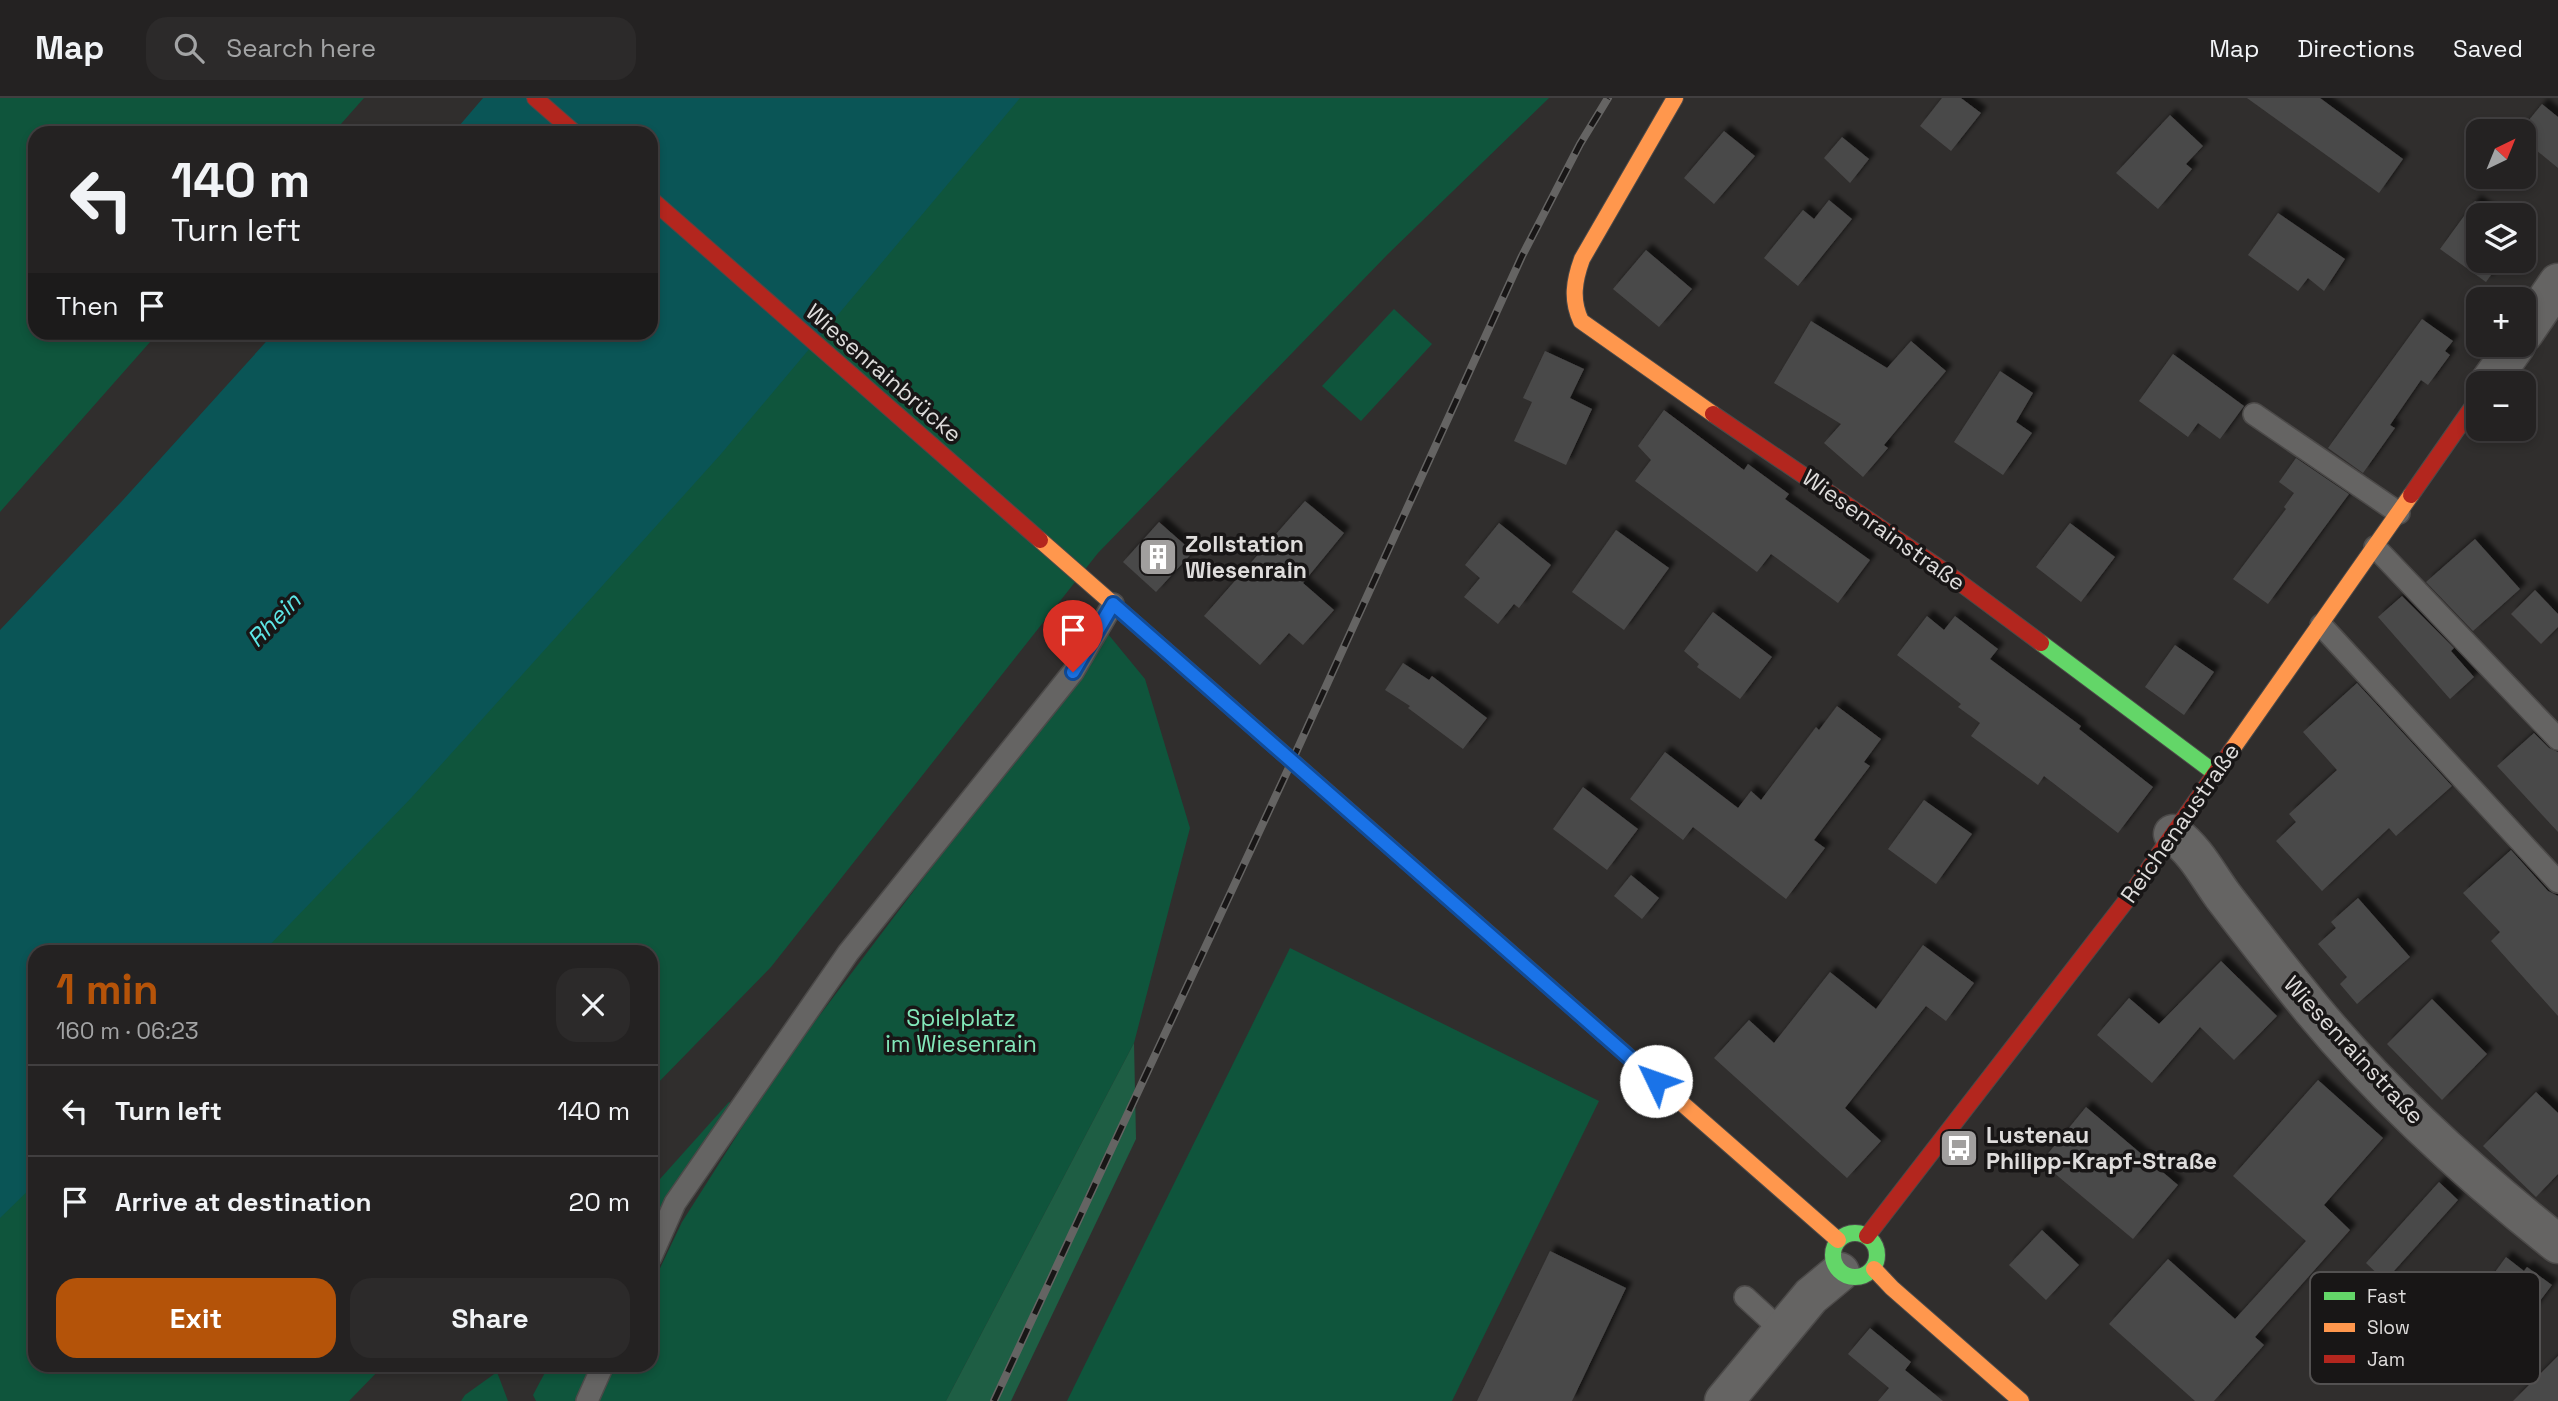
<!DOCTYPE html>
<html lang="en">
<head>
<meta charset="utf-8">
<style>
  body { margin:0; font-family:"Space Grotesk",sans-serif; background:#2c2a2a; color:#f1f3f6; height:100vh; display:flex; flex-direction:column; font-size:26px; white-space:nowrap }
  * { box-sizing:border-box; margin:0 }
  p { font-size:23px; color:#a3a4a5 }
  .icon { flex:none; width:38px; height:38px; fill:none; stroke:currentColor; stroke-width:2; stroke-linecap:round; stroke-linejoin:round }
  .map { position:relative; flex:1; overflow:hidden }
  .drawer { position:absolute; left:28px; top:847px; width:630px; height:427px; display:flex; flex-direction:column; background:#242222; border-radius:21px; box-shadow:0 4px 10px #0003,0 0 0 2px #413f40 }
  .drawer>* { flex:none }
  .top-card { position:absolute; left:28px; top:28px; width:630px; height:214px; border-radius:21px; box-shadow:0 4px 10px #0003,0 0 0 2px #413f40; background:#242222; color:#f1f3f6; overflow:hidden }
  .needle { width:46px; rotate:43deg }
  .buttons { position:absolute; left:2466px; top:21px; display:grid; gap:14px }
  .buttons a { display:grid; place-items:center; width:70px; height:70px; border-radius:14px; background:#242222; box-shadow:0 4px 10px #0003,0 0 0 2px #413f40; font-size:35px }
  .pin { position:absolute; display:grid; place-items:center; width:60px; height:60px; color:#fff; margin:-72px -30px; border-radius:50% 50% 50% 0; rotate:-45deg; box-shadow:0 0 7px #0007 }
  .pin .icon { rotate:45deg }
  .me { position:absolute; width:77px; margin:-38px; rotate:312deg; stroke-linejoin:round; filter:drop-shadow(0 0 5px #0008) }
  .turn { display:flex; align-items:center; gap:24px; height:147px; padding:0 28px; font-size:32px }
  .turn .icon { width:91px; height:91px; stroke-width:2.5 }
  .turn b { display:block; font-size:49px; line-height:60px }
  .then { display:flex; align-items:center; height:66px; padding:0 28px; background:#0003; gap:14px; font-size:26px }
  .round { display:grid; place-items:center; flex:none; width:74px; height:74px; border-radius:21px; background:#2c2a2a }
  .overview { display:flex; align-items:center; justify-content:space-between; height:119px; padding:0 28px }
  h1 { font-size:42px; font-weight:700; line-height:52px; color:#b45309 }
  .button { display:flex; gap:14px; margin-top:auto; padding:14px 28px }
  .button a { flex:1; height:80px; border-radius:21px; background:#b45309; color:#fff; font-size:28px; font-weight:700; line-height:80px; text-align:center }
  .button a+a { background:#2c2a2a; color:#f1f3f6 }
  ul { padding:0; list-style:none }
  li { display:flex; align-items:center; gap:21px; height:91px; padding:0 28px; border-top:2px solid #413f40 }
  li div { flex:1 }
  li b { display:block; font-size:26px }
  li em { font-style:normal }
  header { display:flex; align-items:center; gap:42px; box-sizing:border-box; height:98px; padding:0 35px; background:#242222; border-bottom:2px solid #413f40 }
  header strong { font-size:33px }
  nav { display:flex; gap:38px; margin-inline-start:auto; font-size:24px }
  .search { width:490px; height:63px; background:#2c2a2a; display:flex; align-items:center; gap:18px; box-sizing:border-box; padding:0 24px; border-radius:21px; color:#a3a4a5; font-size:26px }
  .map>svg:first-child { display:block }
</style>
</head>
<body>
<header>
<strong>Map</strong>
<div class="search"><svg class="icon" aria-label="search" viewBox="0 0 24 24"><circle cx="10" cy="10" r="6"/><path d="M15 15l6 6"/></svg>Search here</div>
<nav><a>Map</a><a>Directions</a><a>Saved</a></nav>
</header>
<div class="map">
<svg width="2558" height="1303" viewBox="0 0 2558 1303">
  <defs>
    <filter id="shadow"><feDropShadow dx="6" dy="-6" stdDeviation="2" flood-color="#0009"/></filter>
  </defs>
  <rect width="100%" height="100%" fill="#302e2d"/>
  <!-- green -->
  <g fill="#0f553c">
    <polygon points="0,0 364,0 333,35 35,35 35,234 158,235 0,414"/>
    <polygon points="1012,0 1549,0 1388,156 1098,455 771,869 651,992 651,854 260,854"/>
    <polygon points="1394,211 1432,246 1361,323 1322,288"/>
    <polygon points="1108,536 1145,581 1190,730 1134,945 946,1303 598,1303 615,1267 651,1267 651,1189 682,1124 779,971"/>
    <polygon points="1290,850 1599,1003 1452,1303 1067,1303"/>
    <polygon points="729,1004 740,1009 651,1159 651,1091"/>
    <polygon points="35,1082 35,1267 384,1267 349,1303 0,1303 0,1116"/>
    <polygon points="549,1267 603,1267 587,1303 536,1303 533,1297"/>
    <polygon points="497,1274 508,1303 461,1303 465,1297"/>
  </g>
  <!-- forest -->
  <polygon fill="#1e5e44" points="1134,945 1136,1041 1011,1303 946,1303"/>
  <!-- water -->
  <polygon fill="#0a5556" points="483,0 1020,0 721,356 412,699 263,854 35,854 35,1086 0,1120 0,532 123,402 274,235 651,234 651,35 453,35"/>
  <!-- building -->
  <g fill="#4a4949" filter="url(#shadow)">
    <polygon points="1942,0 1961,0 1981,15 1951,53 1920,28"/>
    <polygon points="2247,0 2320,0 2403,61 2379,95"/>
    <polygon points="2542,6 2558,19 2558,70 2524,42 2524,33 2520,33"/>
    <polygon points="2170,17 2203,48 2186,66 2192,71 2158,111 2116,75"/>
    <polygon points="1724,33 1755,58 1714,106 1684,80"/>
    <polygon points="1842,39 1869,61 1850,85 1824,60"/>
    <polygon points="1829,102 1852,121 1798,188 1764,160 1803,112 1814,121"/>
    <polygon points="2475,103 2496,117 2478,117 2478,163 2501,163 2486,184 2440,151"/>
    <polygon points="2278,115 2345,161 2324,193 2308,180 2298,193 2248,157"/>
    <polygon points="1646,152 1692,191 1659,229 1613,191"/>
    <polygon points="2422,221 2453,243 2445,253 2450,257 2428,287 2421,282 2390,327 2395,330 2363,375 2328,350"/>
    <polygon points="1811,223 1887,270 1911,243 1946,273 1884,347 1888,350 1863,379 1824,345 1841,326 1774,285"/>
    <polygon points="1545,253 1584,271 1570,300 1592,311 1566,367 1514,343 1532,304 1523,300"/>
    <polygon points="2173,256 2244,308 2220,341 2198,325 2188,339 2139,303"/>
    <polygon points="2000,273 2033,295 2016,324 2032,335 2003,377 1954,344"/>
    <polygon points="1664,312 1744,372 1748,366 1789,396 1785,401 1870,462 1838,505 1771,456 1757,474 1635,383 1651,362 1638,348"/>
    <polygon points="2296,360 2349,396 2268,506 2233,481 2286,411 2284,409 2294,395 2279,384"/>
    <polygon points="1305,403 1344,435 1303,485 1334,512 1303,547 1289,535 1260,567 1204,518"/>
    <polygon points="1159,424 1193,454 1156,494 1123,464"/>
    <polygon points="1499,425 1551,467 1519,510 1514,506 1498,526 1464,499 1480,480 1465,467"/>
    <polygon points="2070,425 2115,459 2081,504 2036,469"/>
    <polygon points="1616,432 1669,470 1624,532 1572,494"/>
    <polygon points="2475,441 2520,491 2473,533 2426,484"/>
    <polygon points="2535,492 2558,516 2558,529 2541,546 2511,516"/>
    <polygon points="2402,498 2454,550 2451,553 2474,579 2450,601 2378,519"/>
    <polygon points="1713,514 1772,559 1740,601 1697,569 1699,566 1684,553"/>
    <polygon points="1927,518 1944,532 1955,518 1998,551 1990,561 2081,628 2079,631 2153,689 2118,735 2044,678 2038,687 1971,638 1980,625 1958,609 1961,606 1897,557"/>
    <polygon points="2175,547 2214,574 2184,617 2145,589"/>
    <polygon points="1403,565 1429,582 1432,578 1487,620 1463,651 1408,610 1410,608 1385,592"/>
    <polygon points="2357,585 2452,688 2396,738 2389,730 2322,793 2276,743 2296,724 2289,716 2337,672 2303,634"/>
    <polygon points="1837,608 1881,641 1864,664 1870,668 1814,742 1825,750 1786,801 1693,729 1683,742 1630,701 1665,654 1738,710 1751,693 1761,702 1816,629 1819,632"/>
    <polygon points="2534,635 2549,650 2558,654 2558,734 2497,668"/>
    <polygon points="1583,689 1638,731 1607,772 1553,731"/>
    <polygon points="1924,702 1972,736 1936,786 1888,751"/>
    <polygon points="2511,752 2548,793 2558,798 2558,918 2491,843 2500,834 2463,795"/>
    <polygon points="1631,777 1659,800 1642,821 1614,798"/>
    <polygon points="2358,800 2410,859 2357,906 2340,886 2347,879 2318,846 2336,830 2331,824"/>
    <polygon points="1923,847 1974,885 1946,923 1926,908 1845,1010 1881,1043 1847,1080 1714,960 1749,922 1774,945 1830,874 1876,911"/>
    <polygon points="2221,863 2277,918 2234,962 2200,929 2152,985 2097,937 2129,900 2159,926"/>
    <polygon points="2432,901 2487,956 2442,1002 2387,946"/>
    <polygon points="2318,982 2383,1040 2324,1107 2350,1132 2255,1239 2264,1247 2214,1303 2195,1303 2109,1226 2168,1161 2235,1221 2306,1143 2233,1078"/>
    <polygon points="2536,994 2558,1015 2558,1076 2536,1099 2483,1048"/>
    <polygon points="2086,1009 2178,1087 2133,1141 2041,1064"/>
    <polygon points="2439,1084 2458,1102 2385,1183 2366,1165"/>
    <polygon points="2042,1132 2079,1167 2046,1202 2009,1167"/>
    <polygon points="1550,1153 1626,1190 1572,1303 1477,1303"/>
    <polygon points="2506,1159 2524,1173 2527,1169 2552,1187 2515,1236 2491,1218 2494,1213 2476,1200"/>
    <polygon points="1870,1230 1911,1264 1905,1272 1943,1303 1878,1303 1889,1290 1848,1256"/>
    <polygon points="2558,1258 2558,1303 2513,1303"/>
  </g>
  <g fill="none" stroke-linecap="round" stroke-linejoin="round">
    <!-- lane casing -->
    <g stroke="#4c4a49" stroke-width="24">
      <g id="lane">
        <polyline points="2254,316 2399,415"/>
        <polyline points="2375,449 2558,641"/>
        <polyline points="2321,527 2558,784"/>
        <polyline points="651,1159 675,1105 848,855 1073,574 1113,506"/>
        <polyline points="1745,1199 1781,1232"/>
        <polyline points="587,1303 603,1267"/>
      </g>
    </g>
    <!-- street casing -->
    <g stroke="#4c4a49" stroke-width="41">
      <g id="street">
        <polyline points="2524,235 2558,185"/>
        <polyline points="2489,285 2516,247"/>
        <path d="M2173 736C2196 753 2207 776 2223 798 2252 836 2282 874 2312 911 2384 998 2470 1076 2558 1146"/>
        <polyline points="1724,1303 1811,1198 1840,1174"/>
      </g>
    </g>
    <!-- fast casing -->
    <g stroke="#4c4a49" stroke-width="18">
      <g id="fast">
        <polyline points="2041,545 2215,675"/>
        <polyline points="1406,763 1604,937"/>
        <circle cx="1855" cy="1157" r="22"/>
      </g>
    </g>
    <!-- slow casing -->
    <g stroke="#4c4a49" stroke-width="18">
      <g id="slow">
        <path d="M1675 0 1582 161C1574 183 1571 202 1581 223L1713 316"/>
        <polyline points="1040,442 1406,763"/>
        <polyline points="2231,653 2411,397"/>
        <polyline points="1604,937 1838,1142"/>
        <polyline points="1874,1171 1892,1190 2021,1303"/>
      </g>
    </g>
    <!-- jam casing -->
    <g stroke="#4c4a49" stroke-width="18">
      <g id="jam">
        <polyline points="535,0 575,35"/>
        <polyline points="651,101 1040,442"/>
        <polyline points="1713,316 1947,475 2041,545"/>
        <polyline points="2411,397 2478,301"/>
        <polyline points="1867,1138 2126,803 2231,653"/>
      </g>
    </g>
    <!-- lane -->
    <use href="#lane" stroke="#656463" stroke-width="21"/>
    <!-- street -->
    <use href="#street" stroke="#656463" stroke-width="38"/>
    <!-- fast -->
    <use href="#fast" stroke="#63d668" stroke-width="16"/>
    <!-- slow -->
    <use href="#slow" stroke="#ff974d" stroke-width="16"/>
    <!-- jam -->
    <use href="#jam" stroke="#b3261e" stroke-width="16"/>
    <!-- rail casing -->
    <g stroke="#656463" stroke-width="8">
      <polyline id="rail" points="994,1303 1292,663 1522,158 1580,46 1608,0"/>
    </g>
    <!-- rail -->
    <use href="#rail" stroke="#181616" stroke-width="5" stroke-dasharray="16" stroke-linecap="butt"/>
  </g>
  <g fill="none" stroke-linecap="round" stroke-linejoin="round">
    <!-- route casing -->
    <g stroke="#114b97" stroke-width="18">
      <polyline id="route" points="1073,574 1113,506 1656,983"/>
    </g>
    <!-- route -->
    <use href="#route" stroke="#1a73e8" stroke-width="12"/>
  </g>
  <!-- icons -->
  <defs>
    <g id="building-square" transform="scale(2.0125)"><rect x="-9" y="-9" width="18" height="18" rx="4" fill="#a19f9e" stroke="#181616"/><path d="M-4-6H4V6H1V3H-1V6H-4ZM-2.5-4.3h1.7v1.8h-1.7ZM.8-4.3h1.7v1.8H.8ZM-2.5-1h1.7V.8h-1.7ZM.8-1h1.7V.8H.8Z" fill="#fff"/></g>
    <g id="bus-square" transform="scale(2.0125)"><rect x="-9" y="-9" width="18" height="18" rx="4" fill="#a19f9e" stroke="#181616"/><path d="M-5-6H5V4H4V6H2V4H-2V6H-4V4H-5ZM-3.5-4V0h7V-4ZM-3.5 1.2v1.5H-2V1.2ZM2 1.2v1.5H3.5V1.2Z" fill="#fff"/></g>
  </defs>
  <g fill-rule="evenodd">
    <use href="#building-square" x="1158" y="459"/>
    <use href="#bus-square" x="1959" y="1050"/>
  </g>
  <g text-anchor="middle" stroke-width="7" stroke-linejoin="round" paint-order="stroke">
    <!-- street labels -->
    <g font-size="23" fill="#dedcdb" stroke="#181616">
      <text transform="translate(884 275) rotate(41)" y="8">Wiesenrainbrücke</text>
      <text transform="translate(1884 432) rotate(35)" y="8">Wiesenrainstraße</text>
      <text transform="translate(2180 725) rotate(-55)" y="8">Reichenaustraße</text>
      <text transform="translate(2354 952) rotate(47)" y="8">Wiesenrainstraße</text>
    </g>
    <!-- poi labels -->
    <g font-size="23" font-weight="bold" fill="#dedcdb" stroke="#181616" text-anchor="start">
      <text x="1185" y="454">Zollstation<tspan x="1185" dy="26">Wiesenrain</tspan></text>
      <text x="1986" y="1045">Lustenau<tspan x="1986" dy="26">Philipp-Krapf-Straße</tspan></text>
    </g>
    <!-- park labels -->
    <g font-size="23" fill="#83e9ba" stroke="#181616">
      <text x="961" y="928">Spielplatz<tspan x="961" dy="26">im Wiesenrain</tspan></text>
    </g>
    <!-- water labels -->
    <g font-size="24" font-style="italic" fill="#5de6e6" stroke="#181616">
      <text transform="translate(274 522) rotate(-46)" y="8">Rhein</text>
    </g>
  </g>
  <!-- legend -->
  <rect x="2310" y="1174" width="230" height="112" rx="10" fill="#181616" stroke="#535151" stroke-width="2"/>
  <rect x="2324" y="1194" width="31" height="8" fill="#63d668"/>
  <rect x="2324" y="1225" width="31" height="9" fill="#ff974d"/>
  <rect x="2324" y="1257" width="31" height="8" fill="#b3261e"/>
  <g font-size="19" fill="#dedcdb">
    <text x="2367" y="1205">Fast</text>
    <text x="2367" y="1236">Slow</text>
    <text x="2367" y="1268">Jam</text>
  </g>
</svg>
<div class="buttons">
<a><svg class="needle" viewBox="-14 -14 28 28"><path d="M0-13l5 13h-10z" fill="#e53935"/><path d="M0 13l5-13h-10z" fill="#a3a4a5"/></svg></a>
<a><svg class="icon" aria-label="layers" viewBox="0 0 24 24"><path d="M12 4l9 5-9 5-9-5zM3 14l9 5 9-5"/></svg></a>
<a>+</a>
<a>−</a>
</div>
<div class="pin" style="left:1073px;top:574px;background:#d93025"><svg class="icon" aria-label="arrive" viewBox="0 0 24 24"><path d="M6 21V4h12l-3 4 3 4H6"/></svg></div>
<svg class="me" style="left:1656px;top:983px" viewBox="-20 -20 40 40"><circle r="19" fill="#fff"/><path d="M0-13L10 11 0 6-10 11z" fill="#1a73e8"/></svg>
<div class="top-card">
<div class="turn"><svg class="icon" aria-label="left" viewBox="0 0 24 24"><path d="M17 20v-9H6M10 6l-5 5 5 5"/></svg><div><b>140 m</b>Turn left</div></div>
<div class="then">Then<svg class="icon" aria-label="arrive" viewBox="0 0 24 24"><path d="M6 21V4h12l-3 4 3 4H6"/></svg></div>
</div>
<section class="drawer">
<div class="overview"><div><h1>1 min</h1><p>160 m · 06:23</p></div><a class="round"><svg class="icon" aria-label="close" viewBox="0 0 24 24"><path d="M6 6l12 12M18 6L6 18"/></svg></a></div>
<ul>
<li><svg class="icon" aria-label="left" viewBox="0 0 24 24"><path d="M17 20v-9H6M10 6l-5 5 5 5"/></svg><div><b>Turn left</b></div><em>140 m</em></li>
<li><svg class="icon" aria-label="arrive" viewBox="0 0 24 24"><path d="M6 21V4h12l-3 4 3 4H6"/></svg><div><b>Arrive at destination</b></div><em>20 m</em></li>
</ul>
<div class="button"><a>Exit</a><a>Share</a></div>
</section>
</div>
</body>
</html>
